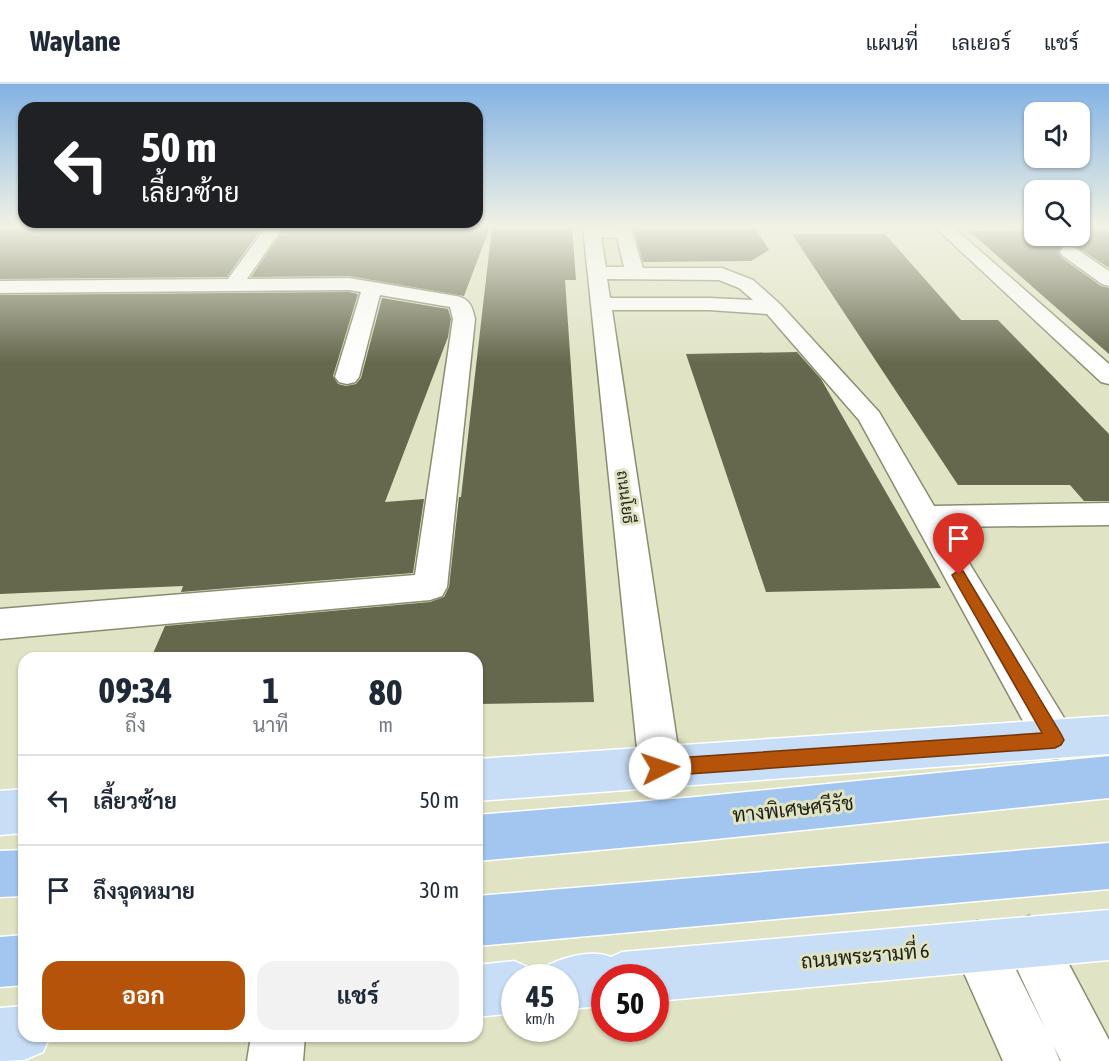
<!DOCTYPE html>
<html lang="th">
<head>
<meta charset="utf-8">
<style>
  body { margin:0; font-family:"Asap Condensed",Sarabun,sans-serif; background:#f2f2f3; color:#1f2937; height:100vh; display:flex; flex-direction:column; font-size:22px; white-space:nowrap }
  * { box-sizing:border-box; margin:0 }
  p { font-size:20px; color:#747a83 }
  .icon { flex:none; width:33px; height:33px; fill:none; stroke:currentColor; stroke-width:2; stroke-linecap:round; stroke-linejoin:round }
  .map { position:relative; flex:1; overflow:hidden }
  .drawer { position:absolute; left:18px; top:568px; width:465px; height:390px; display:flex; flex-direction:column; background:#fff; border-radius:18px; box-shadow:0 2px 4px #0004 }
  .drawer>* { flex:none }
  .top-card { position:absolute; left:18px; top:18px; width:465px; height:126px; border-radius:18px; box-shadow:0 2px 4px #0004; background:#202124; color:#fff; overflow:hidden }
  .tools { position:absolute; left:1024px; top:18px; display:grid; gap:12px }
  .tools a { display:grid; place-items:center; width:66px; height:66px; border-radius:12px; background:#fff; box-shadow:0 2px 4px #0004; font-size:30px }
  .speed { position:absolute; left:501px; top:880px; display:flex; gap:12px; font-size:30px; font-weight:700; text-align:center }
  .speed>* { display:grid; place-content:center; width:78px; height:78px; border-radius:50%; background:#fff; box-shadow:0 2px 4px #0004; line-height:1 }
  .speed small { font-size:15px; font-weight:400 }
  .speed .limit { border:9px solid #d22; background:#fff; color:#111 }
  .pin { position:absolute; display:grid; place-items:center; width:51px; height:51px; color:#fff; margin:-62px -26px; border-radius:50% 50% 50% 0; rotate:-45deg; box-shadow:0 0 6px #0007 }
  .pin .icon { rotate:45deg }
  .me { position:absolute; width:66px; margin:-33px; rotate:86deg; stroke-linejoin:round; filter:drop-shadow(0 0 4px #0008) }
  .turn { display:flex; align-items:center; gap:21px; height:126px; padding:0 24px; font-size:27px }
  .turn .icon { width:78px; height:78px; stroke-width:2.5 }
  .turn b { display:block; font-size:42px; line-height:51px }
  .eta { display:flex; justify-content:space-evenly; align-items:center; height:102px; text-align:center }
  .eta b { font-size:36px; font-weight:700; line-height:42px }
  .action { display:flex; gap:12px; margin-top:auto; padding:12px 24px }
  .action a { flex:1; height:69px; border-radius:18px; background:#b45309; color:#fff; font-size:24px; font-weight:700; line-height:69px; text-align:center }
  .action a+a { background:#f2f2f3; color:#1f2937 }
  ul { padding:0; list-style:none }
  li { display:flex; align-items:center; gap:18px; height:90px; padding:0 24px; border-top:2px solid #e0e1e3 }
  li div { flex:1 }
  li b { display:block; font-size:22px }
  li em { font-style:normal }
  header { display:flex; align-items:center; gap:36px; box-sizing:border-box; height:84px; padding:0 30px; background:#fff; border-bottom:2px solid #e0e1e3 }
  header strong { font-size:28px }
  nav { display:flex; gap:33px; margin-inline-start:auto; font-size:21px }
  .map>svg:first-child { display:block }
</style>
</head>
<body>
<header>
<strong>Waylane</strong>
<nav><a>แผนที่</a><a>เลเยอร์</a><a>แชร์</a></nav>
</header>
<div class="map">
<svg width="1109" height="977" viewBox="0 0 1109 977">
  <rect width="100%" height="100%" fill="#e0e3c4"/>
  <!-- building -->
  <g fill="#65684c">
    <polygon points="0,143 263,143 227,193 0,195"/>
    <polygon points="285,143 490,143 464,212 349,192 251,193"/>
    <polygon points="492,143 572,143 576,196 565,196 594,618 477,620 477,574 151,574 165,542 430,518 444,513 449,503 459,413 461,413"/>
    <polygon points="628,143 755,143 769,166 751,177 643,178 633,144"/>
    <polygon points="1035,146 1035,152 1080,152 1080,146 1109,146 1109,184 1075,162 1063,162 1058,168 1062,174 1101,202 1109,204 1109,270 969,147"/>
    <polygon points="792,150 885,150 961,236 998,236 1109,350 1109,417 1084,417 1070,401 958,401"/>
    <polygon points="349,208 358,210 333,292 338,300 346,302 356,300 361,294 382,214 448,225 451,235 448,253 385,418 424,415 413,489 181,508 183,502 0,510 0,211"/>
    <polygon points="797,268 821,295 941,504 766,508 686,270"/>
  </g>
  <g fill="none" stroke-linecap="round" stroke-linejoin="round">
    <!-- minor casing -->
    <g stroke="#898c6f" stroke-width="3">
      <g id="minor">
        <path d="M266 143H283L247 195 349 194 456 212C470 215 472 222 475 235L447 503 442 512 430 516 0 555V525L415 491 453 235 450 223 380 211 359 293 355 298 347 300 339 298 335 293 361 208 349 206 0 209V197L228 195Z"/>
        <path d="M583 143 631 145 643 184H722L753 196 780 220 879 328 934 422 1109 419V441L947 443 1069 642 1075 656 1069 670 1055 675 1041 670 859 336 767 230 709 226H612L681 684 675 698 660 704 645 698 639 684ZM601 153 617 154 624 183H606ZM607 195 719 196 739 204 753 216 709 214H610Z"/>
        <polygon points="935,143 953,143 1109,280 1109,300 1101,298"/>
        <polygon points="1069,163 1075,164 1109,187 1109,202 1102,200 1063,172 1060,168 1063,164"/>
        <polygon points="1029,832 1047,839 1109,956 1109,977 1061,977 1053,961 1060,977 1003,977 952,862 959,844 977,837 995,844 1045,944 1004,857 1011,839"/>
        <polygon points="251,952 305,952 303,977 247,977"/>
      </g>
    </g>
    <!-- major casing -->
    <g stroke="#fff" stroke-width="3">
      <g id="major">
        <polygon points="1109,632 1109,670 477,717 477,675"/>
        <polygon points="24,705 24,749 0,751 0,707"/>
        <path d="M1109 826V876L656 917V894H604V922L566 925V894H542L548 881C565 873 592 865 611 873L622 868Z"/>
        <polygon points="514,877 532,885 536,894 514,894 514,929 477,933 477,881"/>
        <polygon points="24,922 24,952 50,952 43,968 24,976 0,977 0,924"/>
      </g>
    </g>
    <!-- highway casing -->
    <g stroke="#fff" stroke-width="3">
      <g id="highway">
        <polygon points="1109,672 1109,714 696,757 477,777 477,731 696,713"/>
        <polygon points="1109,759 1109,805 477,862 477,812"/>
        <polygon points="24,766 24,812 0,813 0,767"/>
        <polygon points="24,851 24,901 0,903 0,853"/>
      </g>
    </g>
    <!-- minor -->
    <use href="#minor" fill="#fff" fill-rule="evenodd"/>
    <!-- major -->
    <use href="#major" fill="#c8ddf6" fill-rule="evenodd"/>
    <!-- highway -->
    <use href="#highway" fill="#a3c6f0" fill-rule="evenodd"/>
  </g>
  <!-- sky -->
  <linearGradient id="sky" x2="0" y2="1"><stop stop-color="#82b2e4"/><stop offset="0.51" stop-color="#f1f2e4"/><stop offset="1" stop-color="#f1f2e4" stop-opacity="0"/></linearGradient>
  <rect width="1109" height="279" fill="url(#sky)"/>
  <!-- route -->
  <polygon fill="#b45309" stroke="#753606" stroke-width="1.5" points="959,486 963,487 1061,650 1064,656 1061,661 1055,664 660,692 654,690 652,684 654,678 660,675 1042,649 952,491"/>
  <g text-anchor="middle" stroke-width="6" stroke-linejoin="round" paint-order="stroke">
    <!-- street labels -->
    <g font-size="16" fill="#1e1f13" stroke="#e0e3c4">
      <text transform="translate(626 413) rotate(83)" y="6">ถนนโยธี</text>
    </g>
    <!-- near-street labels -->
    <g font-size="20" fill="#1e1f13" stroke="#e0e3c4">
      <text transform="translate(793 725) rotate(-6)" y="7">ทางพิเศษศรีรัช</text>
      <text transform="translate(865 872) rotate(-5)" y="7">ถนนพระรามที่ 6</text>
    </g>
  </g>
</svg>
<div class="tools">
<a><svg class="icon" aria-label="sound" viewBox="0 0 24 24"><path d="M4 9h4l5-4v14l-5-4H4zM17 9q2 3 0 6"/></svg></a>
<a><svg class="icon" aria-label="search" viewBox="0 0 24 24"><circle cx="10" cy="10" r="6"/><path d="M15 15l6 6"/></svg></a>
</div>
<div class="speed"><div>45<small>km/h</small></div><div class="limit">50</div></div>
<div class="pin" style="left:959px;top:491px;background:#d93025"><svg class="icon" aria-label="arrive" viewBox="0 0 24 24"><path d="M6 21V4h12l-3 4 3 4H6"/></svg></div>
<svg class="me" style="left:660px;top:684px" viewBox="-20 -20 40 40"><circle r="19" fill="#fff"/><path d="M0-13L10 11 0 6-10 11z" fill="#b45309"/></svg>
<div class="top-card">
<div class="turn"><svg class="icon" aria-label="left" viewBox="0 0 24 24"><path d="M17 20v-9H6M10 6l-5 5 5 5"/></svg><div><b>50 m</b>เลี้ยวซ้าย</div></div>
</div>
<section class="drawer">
<div class="eta">
<div><b>09:34</b><p>ถึง</p></div>
<div><b>1</b><p>นาที</p></div>
<div><b>80</b><p>m</p></div>
</div>
<ul>
<li><svg class="icon" aria-label="left" viewBox="0 0 24 24"><path d="M17 20v-9H6M10 6l-5 5 5 5"/></svg><div><b>เลี้ยวซ้าย</b></div><em>50 m</em></li>
<li><svg class="icon" aria-label="arrive" viewBox="0 0 24 24"><path d="M6 21V4h12l-3 4 3 4H6"/></svg><div><b>ถึงจุดหมาย</b></div><em>30 m</em></li>
</ul>
<div class="action"><a>ออก</a><a>แชร์</a></div>
</section>
</div>
</body>
</html>
